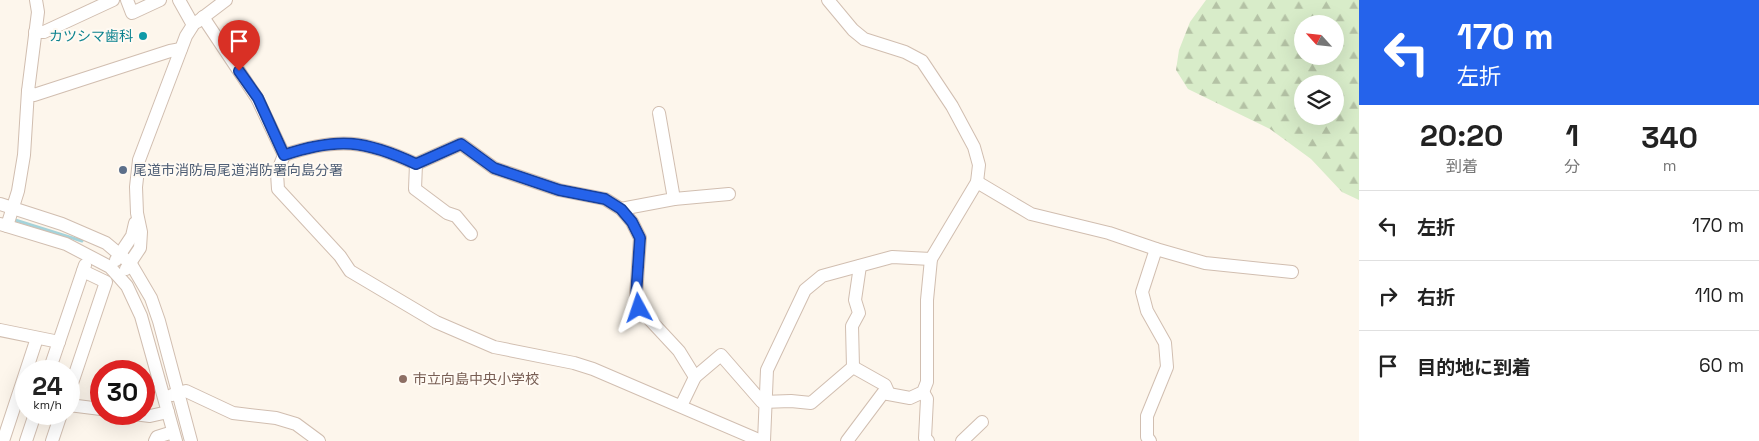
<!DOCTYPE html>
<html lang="ja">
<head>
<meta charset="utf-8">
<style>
  body { margin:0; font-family:"Space Grotesk","Noto Sans JP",sans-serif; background:#f2f2f2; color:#222; height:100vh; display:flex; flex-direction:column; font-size:19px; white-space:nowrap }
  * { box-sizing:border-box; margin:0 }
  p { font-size:16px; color:#767676 }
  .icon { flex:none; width:28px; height:28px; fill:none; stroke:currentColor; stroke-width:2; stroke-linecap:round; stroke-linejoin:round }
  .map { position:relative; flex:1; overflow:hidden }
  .drawer { display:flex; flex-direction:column; background:#fff; width:400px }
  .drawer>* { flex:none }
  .banner { background:#2563eb; color:#fff; overflow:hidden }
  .needle { width:32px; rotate:297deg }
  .tools { position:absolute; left:1294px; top:15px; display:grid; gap:10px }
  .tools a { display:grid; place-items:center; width:50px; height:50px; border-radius:50%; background:#fff; box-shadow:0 5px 20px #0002; font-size:25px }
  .speed { position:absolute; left:15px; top:360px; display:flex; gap:10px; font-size:25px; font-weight:700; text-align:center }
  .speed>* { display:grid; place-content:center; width:65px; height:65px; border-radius:50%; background:#fff; box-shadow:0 5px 20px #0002; line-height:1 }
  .speed small { font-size:12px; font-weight:400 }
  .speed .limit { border:8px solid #d22; background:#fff; color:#111 }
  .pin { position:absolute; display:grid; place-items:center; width:42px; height:42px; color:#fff; margin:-51px -21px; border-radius:50% 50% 50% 0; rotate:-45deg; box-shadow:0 0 5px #0007 }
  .pin .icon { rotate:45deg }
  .me { position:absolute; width:55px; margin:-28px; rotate:355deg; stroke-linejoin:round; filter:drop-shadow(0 0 4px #0008) }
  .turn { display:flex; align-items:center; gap:18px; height:105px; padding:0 15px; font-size:22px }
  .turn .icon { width:65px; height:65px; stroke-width:2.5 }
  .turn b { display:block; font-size:35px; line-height:42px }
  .eta { display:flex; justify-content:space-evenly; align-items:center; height:85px; text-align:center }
  .eta b { font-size:30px; font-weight:700; line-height:35px }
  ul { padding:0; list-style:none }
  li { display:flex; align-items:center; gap:15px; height:70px; padding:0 15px; border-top:1px solid #e0e0e0 }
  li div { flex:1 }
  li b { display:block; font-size:19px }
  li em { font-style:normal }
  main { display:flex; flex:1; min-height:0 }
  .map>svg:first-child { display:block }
</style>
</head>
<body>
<main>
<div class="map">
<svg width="1359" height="441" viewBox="0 0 1359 441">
  <defs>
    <pattern id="forest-firs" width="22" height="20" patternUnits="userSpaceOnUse" patternTransform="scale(1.25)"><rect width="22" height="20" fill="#d8ecc9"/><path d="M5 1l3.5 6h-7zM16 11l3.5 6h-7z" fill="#b4c2a5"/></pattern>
  </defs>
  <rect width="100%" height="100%" fill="#fdf6ec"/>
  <!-- forest -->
  <path fill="url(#forest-firs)" fill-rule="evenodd" d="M1206 0H1359V200L1342 192 1311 159 1270 129 1188 89 1176 70 1179 50 1190 22ZM1302 24H1335V56H1302ZM1302 84H1335V116H1302Z"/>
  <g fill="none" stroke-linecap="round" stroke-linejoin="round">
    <!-- stream -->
    <polyline stroke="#a5d3da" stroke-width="3" points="12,219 82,241"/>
    <!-- minor casing -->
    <g stroke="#d1beb0" stroke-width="14">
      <g id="minor">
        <polyline points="127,0 132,13 160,0"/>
        <polyline points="828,0 853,30 864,39 905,52 922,61 952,106 974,147 979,165 977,182 931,259 927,300 927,382 923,392 910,398 883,393 847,441"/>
        <polyline points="203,17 257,98 284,155 277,173 278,189 340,256 350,271 436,322 494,347 574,363 593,369 761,441"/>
        <polyline points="197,22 226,0"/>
        <polyline points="35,32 44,32 113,0"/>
        <polyline points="28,91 34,95 170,51 181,49"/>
        <path d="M284 155C338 137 365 140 416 164L461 144 494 168 559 190 605 199 621 209 632 222 640 238 636 296 639 308 679 351 695 377"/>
        <polyline points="416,164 415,189 447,213 456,216 471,234"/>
        <polyline points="977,182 1031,214 1109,233 1156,249 1205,263 1292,272"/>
        <polyline points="674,199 729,194"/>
        <polyline points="0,204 62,224 106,243 131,264 151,298 159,321 191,441"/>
        <polyline points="621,209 674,199 659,113"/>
        <polyline points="0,224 66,244 110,267 119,277 127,286 141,316 176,441"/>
        <polyline points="7,226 18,191 24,155 28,91 38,12 36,0"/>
        <polyline points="116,260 132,236 135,223"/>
        <polyline points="126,269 140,248 141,232 137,213 136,187 139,160 186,36 193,25 179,0"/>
        <polyline points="0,330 59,342"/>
        <polyline points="853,367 852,326 859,313 855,300 860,266"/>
        <polyline points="49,371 85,265"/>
        <polyline points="69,392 106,282 83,271"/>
        <polyline points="923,392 927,399 925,438 928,441"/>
        <polyline points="172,395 186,391 233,413 276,418 296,424 319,441"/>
        <polyline points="69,405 101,409"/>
        <polyline points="681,406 695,377 721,355 762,402 791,401 811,403 853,367 885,385 889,394"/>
        <polyline points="134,414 150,416 168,412"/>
        <polyline points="3,441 37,338"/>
        <polyline points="26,441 35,414"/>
        <polyline points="52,441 61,414"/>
        <polyline points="155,441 157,437 173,432"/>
        <polyline points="764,441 767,370 805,290 822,276 892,257 931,259"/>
        <polyline points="962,441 982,422"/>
        <polyline points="1150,441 1147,437 1147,416 1167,367 1165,343 1147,311 1142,292 1156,249"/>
      </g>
    </g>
    <!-- minor -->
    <use href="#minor" stroke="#fff" stroke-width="12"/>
  </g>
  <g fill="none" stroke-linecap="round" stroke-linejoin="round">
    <!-- route casing -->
    <g stroke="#184099" stroke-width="12">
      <path id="route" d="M239 71 258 98 284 155C338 137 365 140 416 164L461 144 494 168 559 190 605 199 621 209 632 222 640 238 636 296 639 308"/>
    </g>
    <!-- route -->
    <use href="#route" stroke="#2563eb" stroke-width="9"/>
  </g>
  <!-- markers -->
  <circle fill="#0f9aa8" stroke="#fffaf3" stroke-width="2" cx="143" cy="36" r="5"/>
  <circle fill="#5c6f8a" stroke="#fffaf3" stroke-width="2" cx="123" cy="170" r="5"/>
  <circle fill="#8d6e63" stroke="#fffaf3" stroke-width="2" cx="403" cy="379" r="5"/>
  <g text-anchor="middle" stroke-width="4" stroke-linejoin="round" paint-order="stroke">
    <!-- culture labels -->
    <g font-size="14" fill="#0d838f" stroke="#fffaf3" text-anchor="end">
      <text x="133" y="41">カツシマ歯科</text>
    </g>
    <!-- service labels -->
    <g font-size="14" fill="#4e5e75" stroke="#fffaf3" text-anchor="start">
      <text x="133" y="175">尾道市消防局尾道消防署向島分署</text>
    </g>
    <!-- education labels -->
    <g font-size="14" fill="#785e54" stroke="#fffaf3" text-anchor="start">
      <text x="413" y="384">市立向島中央小学校</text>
    </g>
  </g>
</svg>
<div class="tools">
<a><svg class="needle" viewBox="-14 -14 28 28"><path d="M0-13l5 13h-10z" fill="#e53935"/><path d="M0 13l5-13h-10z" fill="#767676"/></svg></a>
<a><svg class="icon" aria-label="layers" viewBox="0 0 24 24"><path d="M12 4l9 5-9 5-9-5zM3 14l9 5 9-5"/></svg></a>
</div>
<div class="speed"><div>24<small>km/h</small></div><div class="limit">30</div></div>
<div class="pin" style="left:239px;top:71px;background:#d93025"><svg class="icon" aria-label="arrive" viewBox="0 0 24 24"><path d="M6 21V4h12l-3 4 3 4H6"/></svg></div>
<svg class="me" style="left:639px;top:308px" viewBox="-20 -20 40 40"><path d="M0-17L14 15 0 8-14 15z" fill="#2563eb" stroke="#fff" stroke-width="4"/></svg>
</div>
<section class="drawer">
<div class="banner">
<div class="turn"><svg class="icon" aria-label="left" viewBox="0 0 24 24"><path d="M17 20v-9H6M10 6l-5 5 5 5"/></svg><div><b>170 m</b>左折</div></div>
</div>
<div class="eta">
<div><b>20:20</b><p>到着</p></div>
<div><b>1</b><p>分</p></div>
<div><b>340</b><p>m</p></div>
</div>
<ul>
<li><svg class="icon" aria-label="left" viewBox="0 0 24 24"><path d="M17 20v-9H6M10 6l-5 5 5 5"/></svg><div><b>左折</b></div><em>170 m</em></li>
<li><svg class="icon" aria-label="right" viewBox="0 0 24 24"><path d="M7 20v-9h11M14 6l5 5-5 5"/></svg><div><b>右折</b></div><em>110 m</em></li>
<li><svg class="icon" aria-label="arrive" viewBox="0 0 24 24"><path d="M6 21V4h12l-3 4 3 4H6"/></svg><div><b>目的地に到着</b></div><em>60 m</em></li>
</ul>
</section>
</main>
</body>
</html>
